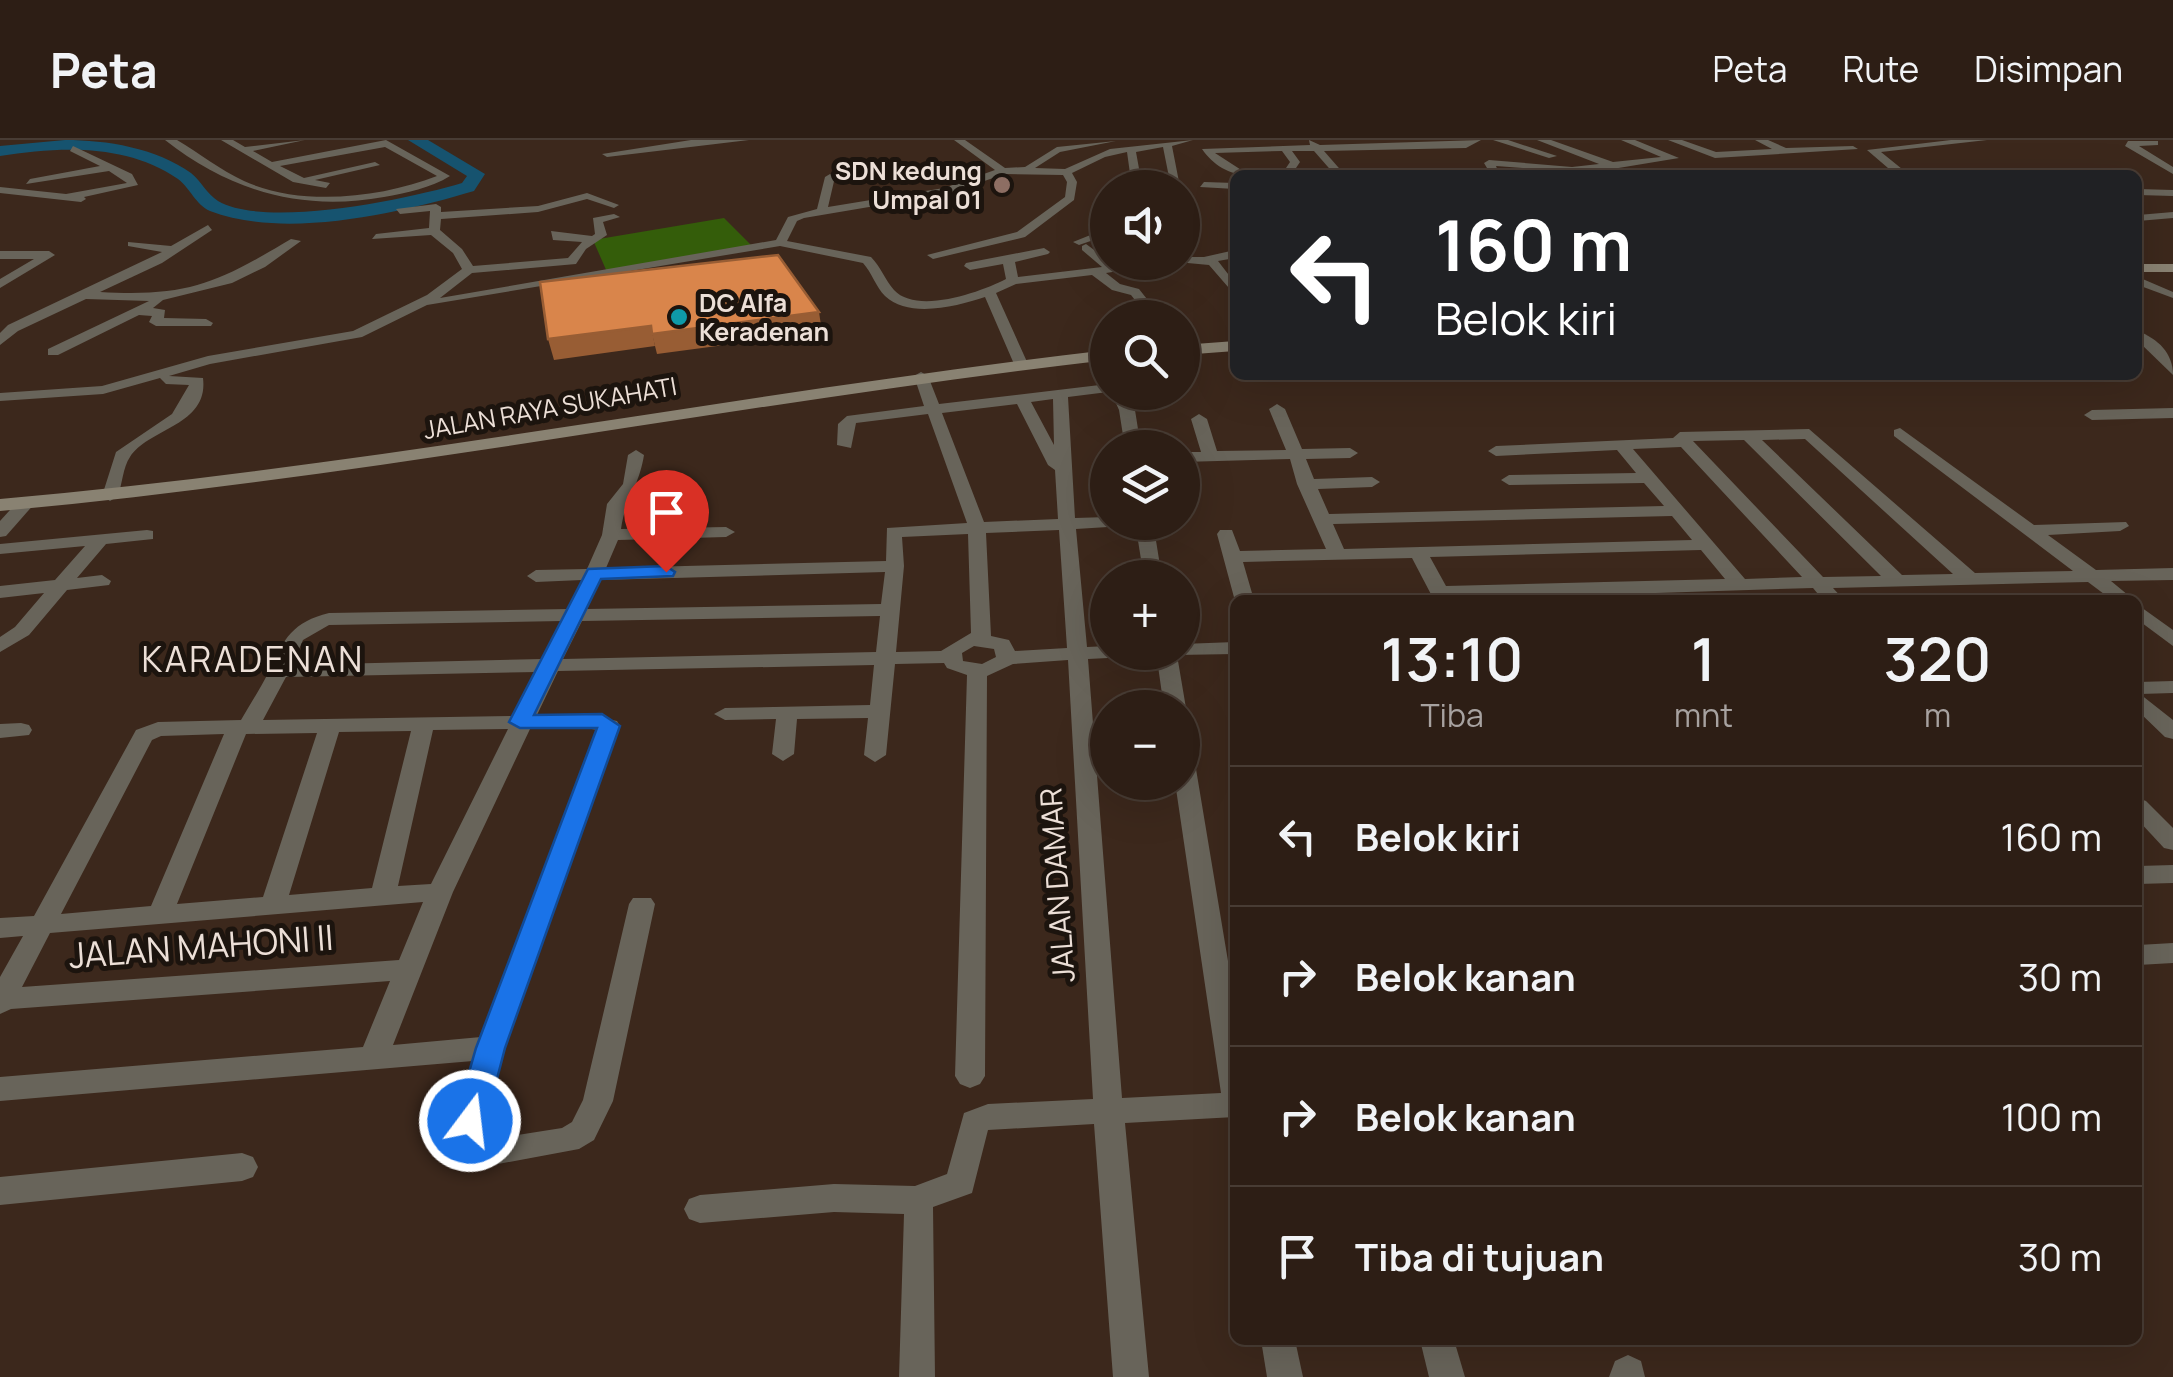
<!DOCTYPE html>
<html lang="id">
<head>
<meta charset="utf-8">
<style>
  body { margin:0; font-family:Manrope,sans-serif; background:#35271e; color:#f1f3f6; height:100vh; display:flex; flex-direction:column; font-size:38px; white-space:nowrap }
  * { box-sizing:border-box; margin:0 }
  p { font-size:32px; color:#a7a2a0 }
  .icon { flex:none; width:55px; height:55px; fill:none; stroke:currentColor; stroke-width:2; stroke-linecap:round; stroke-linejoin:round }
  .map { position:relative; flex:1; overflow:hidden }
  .panel { position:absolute; left:1230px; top:455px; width:912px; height:750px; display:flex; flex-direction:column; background:#2d1e15; border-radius:15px; box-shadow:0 10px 40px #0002,0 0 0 2px #483c34 }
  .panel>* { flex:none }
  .top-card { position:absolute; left:1230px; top:30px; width:912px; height:210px; border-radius:15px; box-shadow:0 10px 40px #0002,0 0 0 2px #483c34; background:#202124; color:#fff; overflow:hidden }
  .fabs { position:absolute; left:1090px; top:30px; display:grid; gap:20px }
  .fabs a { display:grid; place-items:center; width:110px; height:110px; border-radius:50%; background:#2d1e15; box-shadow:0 10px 40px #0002,0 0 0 2px #483c34; font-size:50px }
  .pin { position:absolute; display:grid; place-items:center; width:85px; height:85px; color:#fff; margin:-102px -42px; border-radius:50% 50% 50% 0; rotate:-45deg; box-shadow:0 0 10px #0007 }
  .pin .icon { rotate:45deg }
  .me { position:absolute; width:110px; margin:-55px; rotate:15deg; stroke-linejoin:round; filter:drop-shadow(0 0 8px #0008) }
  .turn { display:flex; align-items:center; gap:35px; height:210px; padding:0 40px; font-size:45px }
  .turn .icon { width:130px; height:130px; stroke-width:2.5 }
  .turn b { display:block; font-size:70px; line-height:85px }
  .eta { display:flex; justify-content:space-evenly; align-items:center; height:170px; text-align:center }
  .eta b { font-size:60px; font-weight:600; line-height:70px }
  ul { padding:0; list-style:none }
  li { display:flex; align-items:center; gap:30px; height:140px; padding:0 40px; border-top:2px solid #483c34 }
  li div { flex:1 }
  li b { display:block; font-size:38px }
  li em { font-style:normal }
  header { display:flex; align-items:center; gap:60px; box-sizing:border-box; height:140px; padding:0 50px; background:#2d1e15; border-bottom:2px solid #483c34 }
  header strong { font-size:48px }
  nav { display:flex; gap:55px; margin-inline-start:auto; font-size:35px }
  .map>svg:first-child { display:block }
</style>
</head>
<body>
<header>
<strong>Peta</strong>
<nav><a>Peta</a><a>Rute</a><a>Disimpan</a></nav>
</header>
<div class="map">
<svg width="2173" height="1237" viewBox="0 0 2173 1237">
  <rect width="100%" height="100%" fill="#3c281c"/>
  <!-- green -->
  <polygon fill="#345d0a" points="724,78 751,105 607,132 593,100"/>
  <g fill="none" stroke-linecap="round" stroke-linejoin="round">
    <!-- river -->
    <path fill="#16536f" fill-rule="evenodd" d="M65 0C107 0 156 8 191 33 201 41 207 54 218 61 266 89 409 59 462 43L467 36 408 0H428L485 34 474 51C400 73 285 100 210 71 196 65 190 48 178 39 125 3 60 7 0 16V6Z"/>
    <!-- minor -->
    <g fill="#68645a" fill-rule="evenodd">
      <path d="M165 0H177C199 13 220 30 244 41 301 67 380 58 437 36L385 7 280 26 304 38 375 22 380 25 315 40 330 43 326 48 293 42 221 0H233L245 7 305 0 253 11 272 22 386 0 450 36C431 48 406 53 384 57 301 72 230 51 165 0Z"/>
      <polygon points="691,0 749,0 607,17 602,14"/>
      <path d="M954 0H965L1005 28 1025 27 1057 7 1116 1 1060 12 1035 28 1065 29 1110 9 1193 0 1172 6 1180 47 1132 48 1127 12 1105 17 1072 33 1077 42 1074 60 1025 97 933 119 927 115 1017 92 1065 57 1067 42 1063 35 1005 34 946 54 804 78 797 81 787 101 871 117C881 127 885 140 894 150 917 175 981 152 1006 139L1003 124 970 130 964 126 966 123 1044 108 1050 112 1048 114 1015 122 1018 137 1102 127 1082 110V106L1086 104 1115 125 1176 122 1106 133 1120 144 1139 149 1162 178H1149L1131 155 1112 150 1092 135 1016 144 996 153 1028 224 1021 228 1014 224 985 157C958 166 909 179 885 156 876 147 872 133 863 123L780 106 427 165 362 197 210 224 169 236 203 238C209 286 148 288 130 317 123 327 122 345 118 356L110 361 102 356 116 312 172 274 189 245 166 244 160 238 103 254 0 261V253L102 246 208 216 353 191 427 155 462 129 453 113 431 95 372 99 376 94 429 88 430 71 400 74 396 69 436 64 441 67V72L538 66 587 53 619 65 614 68 587 59 538 72 441 79 440 90 462 109 473 126 568 118 582 102 553 100 551 91 592 96 595 94 593 78 614 74 620 77 603 82 607 95 586 109 576 124 472 133 440 158 776 100 788 77 817 69 825 37 830 34 835 37 828 67 944 48 995 30ZM1163 7 1170 42 1142 45 1136 12Z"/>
      <path d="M1309 0 1320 5 1481 0 1466 8 1324 11 1345 35H1335L1314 11H1292L1300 22 1294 31 1297 35H1287L1284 31 1290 22 1282 11 1215 13 1249 35C1229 35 1213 25 1202 9L1310 5Z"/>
      <polygon points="1493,0 1508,0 1557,16 1549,18"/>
      <polygon points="1537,0 1551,0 1613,22 1661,17 1621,0 1635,0 1679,18 1576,35 1566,35 1564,31 1496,26 1498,31 1493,34 1355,35 1487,28 1484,23 1489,20 1572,27 1599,24"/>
      <polygon points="1668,0 1682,0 1716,12 1772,9 1755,0 1768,0 1786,8 1853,6 1858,9 1715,18"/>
      <polygon points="1951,0 1987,0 1881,12 1902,29 1947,35 1895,34 1867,10"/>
      <polygon points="2128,1 2158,1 2158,5 2139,6 2173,27 2173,34 2125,6"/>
      <polygon points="73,6 132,34 138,45 84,57 86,59 81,62 0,53 0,47 66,54 127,43 109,31 26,44 30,39 100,26 70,11"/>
      <polygon points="1204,42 1235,43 1235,49 1200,47"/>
      <polygon points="2138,49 2173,50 2173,56 2138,55"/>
      <polygon points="1235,60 1235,69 1230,66"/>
      <polygon points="2173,72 2173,78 2138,81 2138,75"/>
      <path d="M208 85 212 90 162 123 100 152C189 157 217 143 291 99L301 101 265 127 232 143 163 160 153 168 165 170 164 178 206 179 213 183 211 186H156L149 182 152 176 139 175 58 215H48V209L149 161 86 159 18 191 0 205V193L8 185 162 112 128 106V102L171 106Z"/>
      <polygon points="1108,88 1108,95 1079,105 1073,102"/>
      <polygon points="1235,110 1235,118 1218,121 1235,143 1235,155 1209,125 1177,122 1182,122 1182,117 1204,117"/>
      <polygon points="0,111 49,111 55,115 0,148 0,139 34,119 0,119"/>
      <polygon points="2138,137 2173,152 2173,158 2138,145"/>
      <path d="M2138 191C2158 199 2173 213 2173 235L2138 201Z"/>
      <path d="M921 232 928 236 939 264 1108 244V252L1068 257 1075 378 1108 377V382H1116L1108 387 1076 389 1087 507 1108 506V512H1118L1108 518 1088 519 1122 958 1221 953 1175 642H1182V604L1193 611 1235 863V977L1125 983 1149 1237H1113L1094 984 988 990 972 1053 933 1067 935 1237H899L904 1074 834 1072 700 1083 689 1079 684 1069 689 1059 700 1055 834 1044 915 1046 947 1034 964 973 988 964 1093 959 1068 520 1013 524 987 536 985 936 980 944 970 948 960 944 955 936 967 535 947 528 944 523 895 524 886 615 875 622 864 615 868 578 797 579 794 614 783 621 772 614 776 579 725 580 714 574 725 568 870 565 874 525 558 531 537 575 586 574 617 581 620 586 505 908 480 1001 562 988 572 982 583 960 629 764 633 758H651L655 764 613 961 594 1000 579 1009 460 1031 449 1027 445 1018 473 921 0 961V937L363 907 390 841 11 869 0 874V837L23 796 0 798V778L34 776 136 590 158 582 241 580C250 564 261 548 269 531 284 498 293 482 329 473L568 469 582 440 536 442 527 436 536 430 587 429 602 395 607 364 623 344 628 315 636 310 644 315C639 347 625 359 621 389L726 387 735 392 726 397 618 400 606 428 886 421 887 388 967 383 928 274 856 283 851 308 837 305 838 284 847 276 924 266 914 236ZM1053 259 1054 305 1031 262ZM1017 264 1048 325 1055 330 1058 379 984 382 942 273ZM1059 390 1067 508 1015 511 1009 500 991 496 986 393ZM968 394 971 493 941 511 896 512 904 426 902 397ZM885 432 881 464 587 469 601 440ZM880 476 876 512 563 519 582 481ZM562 481 543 519 292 525 303 500 329 485ZM974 506 994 509 996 517 982 524 963 521 962 513ZM537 532 515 576 263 580 286 537ZM586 588 597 590 481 897 393 905 453 752 530 589ZM508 589 431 744 398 746 433 590ZM411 591 372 748 289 755 339 592ZM317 593 263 757 177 764 246 594ZM224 594 151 766 61 774 152 600 161 596ZM423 762 399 820 22 847 50 793Z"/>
      <polygon points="1111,252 1126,252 1135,270 1141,308 1125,308 1119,270"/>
      <path d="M1277 264 1285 269 1302 309 1350 308 1358 313 1350 318 1306 319 1314 339 1372 337 1380 342 1372 347 1318 349 1329 374 1664 366 1644 343 1509 345 1501 340 1509 335 1636 333 1617 310 1496 316 1488 311 1496 306 1673 298 1680 292 1809 289 1975 433 2073 431 1894 296V290L1900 288 2034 385 2126 382 2129 386 2120 391 2048 395 2096 430 2173 428V440L2111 441 2134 460H2112L2088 442 1833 448 1844 460H1823L1813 448 1434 460 1412 418 1243 422 1254 460 1235 461 1217 394 1220 390H1232L1240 411 1326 409 1297 344 1290 319 1182 322V312H1201L1191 279 1199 274 1207 279 1217 311 1286 310 1269 269ZM1805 299 1953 434 1902 435 1762 300ZM1744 300 1881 436 1823 437 1693 301ZM1681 307 1802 437 1745 439 1633 309ZM1672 376 1692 400 1344 409 1333 384ZM1701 410 1725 439 1446 446 1430 417Z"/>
      <polygon points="2173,268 2173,278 2092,280 2084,275 2092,270"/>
      <polygon points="26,358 35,363 6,396 0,397 0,381 20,359"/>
      <polygon points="1135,382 1153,382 1162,438 1144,438"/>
      <polygon points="147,390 153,391 153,399 106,404 77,438 102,435 111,441 109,445 67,450 29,495 0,512 0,497 15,487 44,453 0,458 0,446 55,440 85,406 0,414 0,404"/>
      <polygon points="2138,465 2173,490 2173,506 2138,480"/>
      <polygon points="1235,502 1235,514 1177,515 1186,568 1182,573 1182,568 1164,568 1156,512 1182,512 1182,504"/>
      <polygon points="2173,541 2173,553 2140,554 2173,580 2173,599 2165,597 2138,571 2138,542"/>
      <polygon points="21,583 29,585 32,590 29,595 0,598 0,584"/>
      <polygon points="2138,658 2146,661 2173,688 2173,710 2164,708 2138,680"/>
      <polygon points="2173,725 2173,743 2138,744 2138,726"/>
      <polygon points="2173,803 2173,823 2138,825 2138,805"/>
      <polygon points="242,1013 253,1017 258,1027 253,1037 242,1041 0,1065 0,1037"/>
      <polygon points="1261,1200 1295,1200 1303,1237 1267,1237"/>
      <polygon points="1420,1200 1454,1200 1465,1237 1429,1237"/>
      <polygon points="1628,1215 1641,1221 1645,1237 1609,1237 1615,1221"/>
    </g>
    <!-- secondary -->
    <g fill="#898272" fill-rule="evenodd">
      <rect x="2138" y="124" width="35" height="8"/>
      <polygon points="1235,201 1235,211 1182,215 1182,205"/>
      <path d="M1108 210V220C737 263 372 337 0 371V359C372 327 737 253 1108 210Z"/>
    </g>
  </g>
  <!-- shaded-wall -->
  <g fill="#985d34">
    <polygon points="819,172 822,192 657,214 652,194"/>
    <polygon points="651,186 655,206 554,220 548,199"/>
  </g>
  <!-- building -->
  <polygon fill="#d9854b" stroke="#985d34" stroke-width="2.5" points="778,115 819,172 652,194 651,186 548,199 540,142"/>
  <!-- route -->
  <polygon fill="#1a73e8" stroke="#114b97" stroke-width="2.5" points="666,426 675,432 673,436 601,439 534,575 602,574 620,586 505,908 486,981 481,990 470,994 459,990 455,981 476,908 597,588 520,588 509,582 588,429"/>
  <!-- markers -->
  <circle fill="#8d6e63" stroke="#1c140e" stroke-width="4" cx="1002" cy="45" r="10"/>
  <circle fill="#0f9aa8" stroke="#1c140e" stroke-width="4" cx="679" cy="177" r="10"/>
  <g text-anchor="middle" stroke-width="10" stroke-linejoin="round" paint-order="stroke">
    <!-- far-poi labels -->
    <g font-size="25" font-weight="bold" fill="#ecdfd7" stroke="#1c140e" text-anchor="end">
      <text x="982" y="40">SDN kedung<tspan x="982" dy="29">Umpal 01</tspan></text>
      <text x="699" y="172" text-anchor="start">DC Alfa<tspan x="699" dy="29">Keradenan</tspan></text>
    </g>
    <!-- far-street labels -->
    <g font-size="25" fill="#ecdfd7" stroke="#1c140e">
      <text transform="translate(550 268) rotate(-10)" y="9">JALAN RAYA SUKAHATI</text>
    </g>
    <!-- street labels -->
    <g font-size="30" fill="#ecdfd7" stroke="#1c140e">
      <text transform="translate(1058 745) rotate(-94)" y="10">JALAN DAMAR</text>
    </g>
    <!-- quarter labels -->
    <g font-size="35" letter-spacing="2.5" fill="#ecdfd7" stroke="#1c140e">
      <text x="253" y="532">KARADENAN</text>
    </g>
    <!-- near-street labels -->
    <g font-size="35" fill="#ecdfd7" stroke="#1c140e">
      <text transform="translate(201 807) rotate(-4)" y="12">JALAN MAHONI II</text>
    </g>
  </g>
</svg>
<div class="fabs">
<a><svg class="icon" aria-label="sound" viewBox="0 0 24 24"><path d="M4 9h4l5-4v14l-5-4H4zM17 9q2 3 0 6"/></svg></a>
<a><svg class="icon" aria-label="search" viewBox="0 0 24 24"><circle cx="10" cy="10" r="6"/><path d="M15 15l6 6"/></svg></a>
<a><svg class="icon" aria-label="layers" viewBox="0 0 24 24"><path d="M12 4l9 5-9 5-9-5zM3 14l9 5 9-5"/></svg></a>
<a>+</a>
<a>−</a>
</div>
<div class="pin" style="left:666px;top:432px;background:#d93025"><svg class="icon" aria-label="arrive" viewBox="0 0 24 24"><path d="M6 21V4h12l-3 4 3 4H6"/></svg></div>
<svg class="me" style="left:470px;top:981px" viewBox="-20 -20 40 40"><circle r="17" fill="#1a73e8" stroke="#fff" stroke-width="3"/><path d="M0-11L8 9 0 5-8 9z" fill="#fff"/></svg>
<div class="top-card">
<div class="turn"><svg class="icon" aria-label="left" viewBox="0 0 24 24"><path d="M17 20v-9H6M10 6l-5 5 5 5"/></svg><div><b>160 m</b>Belok kiri</div></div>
</div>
<section class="panel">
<div class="eta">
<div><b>13:10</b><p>Tiba</p></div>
<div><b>1</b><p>mnt</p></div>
<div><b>320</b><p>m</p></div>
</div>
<ul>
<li><svg class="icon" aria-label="left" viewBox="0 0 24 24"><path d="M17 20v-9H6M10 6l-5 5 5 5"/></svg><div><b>Belok kiri</b></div><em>160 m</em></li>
<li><svg class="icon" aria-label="right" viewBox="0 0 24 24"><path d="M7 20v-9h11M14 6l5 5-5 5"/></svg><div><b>Belok kanan</b></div><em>30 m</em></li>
<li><svg class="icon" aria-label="right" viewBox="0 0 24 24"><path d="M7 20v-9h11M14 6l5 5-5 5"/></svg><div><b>Belok kanan</b></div><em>100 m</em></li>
<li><svg class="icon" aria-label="arrive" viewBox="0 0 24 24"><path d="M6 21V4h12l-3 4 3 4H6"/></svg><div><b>Tiba di tujuan</b></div><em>30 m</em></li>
</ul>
</section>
</div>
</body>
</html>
